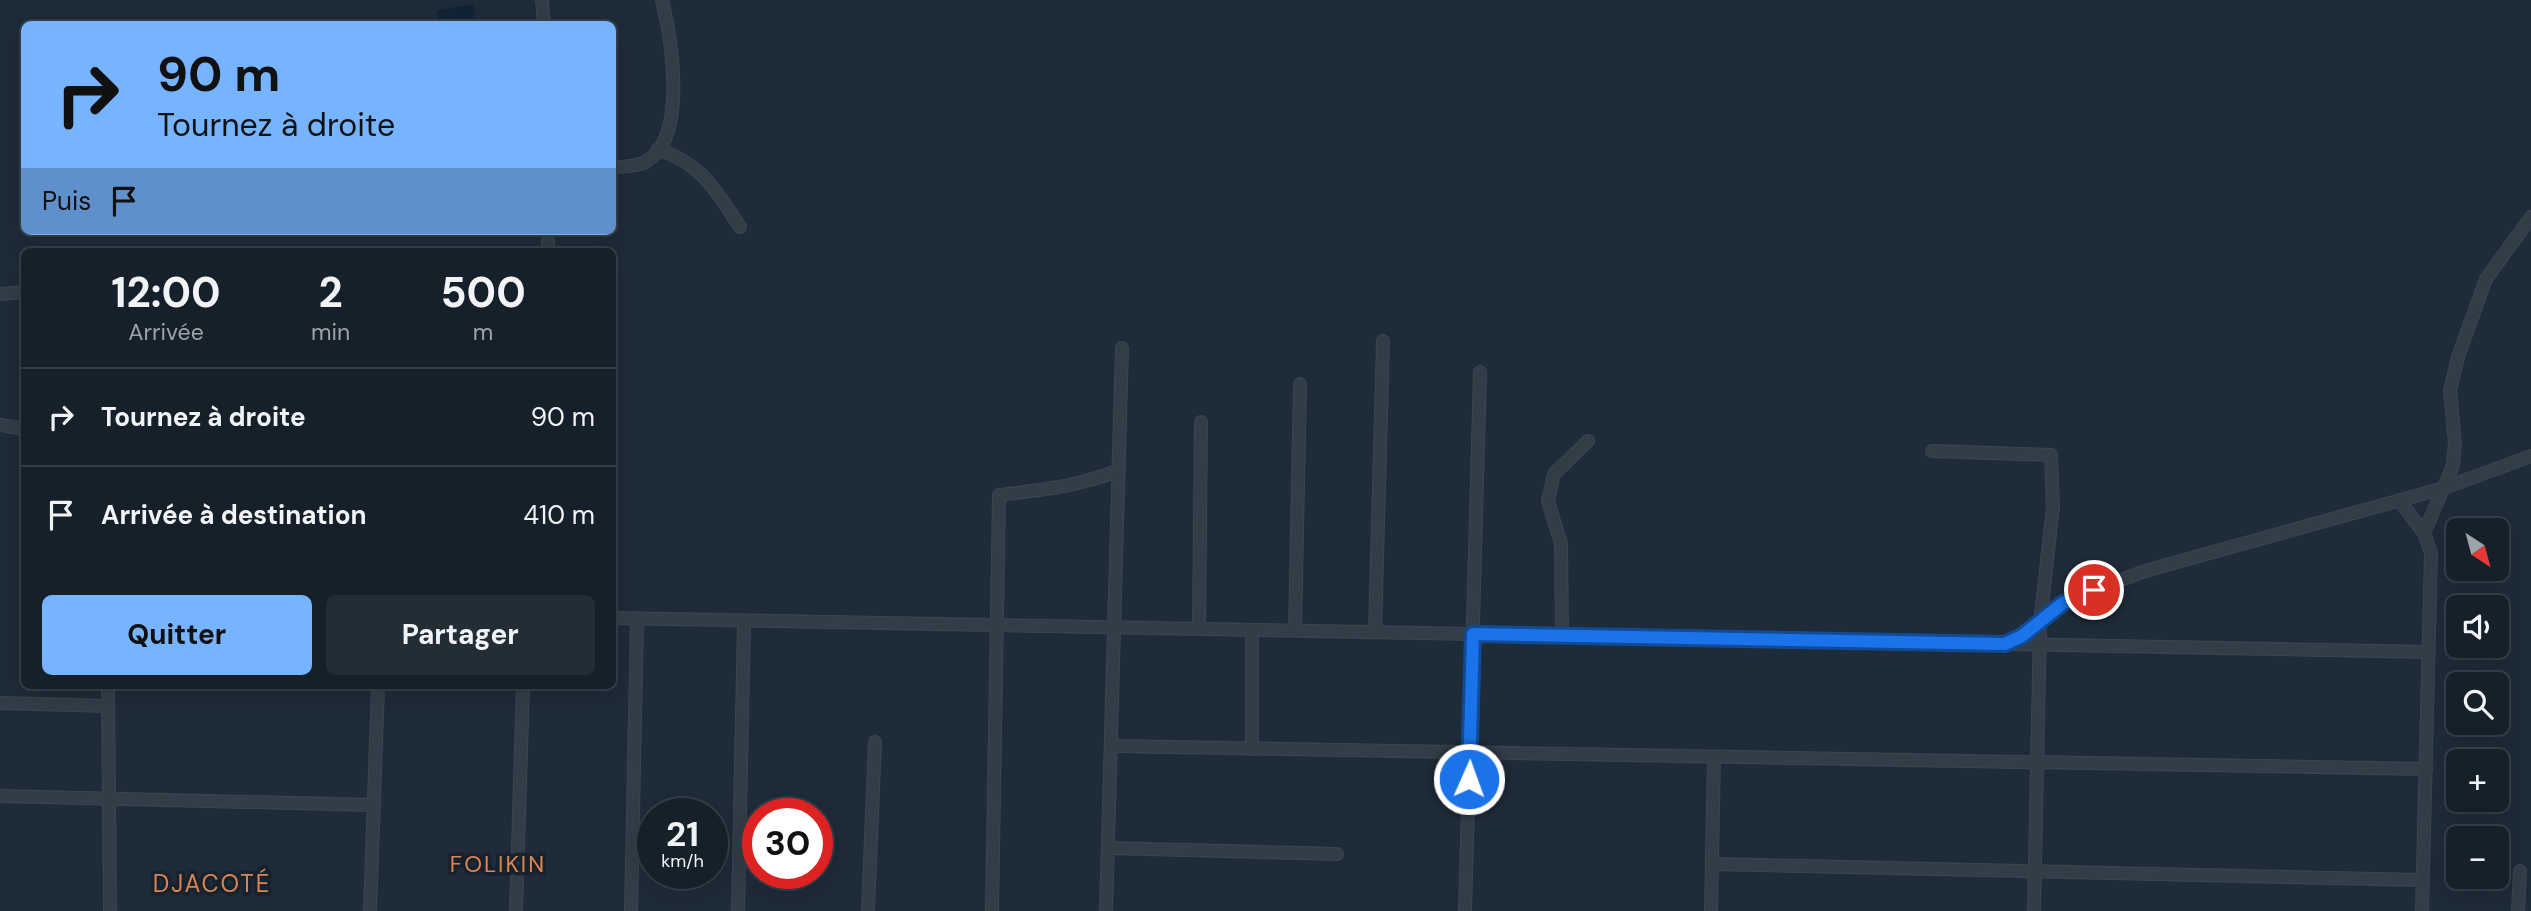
<!DOCTYPE html>
<html lang="fr">
<head>
<meta charset="utf-8">
<style>
  body { margin:0; font-family:"DM Sans",sans-serif; background:#232d36; color:#f1f3f6; height:100vh; display:flex; flex-direction:column; font-size:26px; white-space:nowrap }
  * { box-sizing:border-box; margin:0 }
  p { font-size:23px; color:#9ea3a8 }
  .icon { flex:none; width:38px; height:38px; fill:none; stroke:currentColor; stroke-width:2; stroke-linecap:round; stroke-linejoin:round }
  .map { position:relative; flex:1; overflow:hidden }
  .side { position:absolute; left:21px; top:248px; width:595px; height:441px; display:flex; flex-direction:column; background:#16202a; border-radius:10px; box-shadow:0 7px 28px #0002,0 0 0 2px #353e47 }
  .side>* { flex:none }
  .banner { position:absolute; left:21px; top:21px; width:595px; height:214px; border-radius:10px; box-shadow:0 7px 28px #0002,0 0 0 2px #353e47; background:#77b4ff; color:#111; overflow:hidden }
  .needle { width:46px; rotate:144deg }
  .controls { position:absolute; left:2446px; top:518px; display:grid; gap:14px }
  .controls a { display:grid; place-items:center; width:63px; height:63px; border-radius:10px; background:#16202a; box-shadow:0 7px 28px #0002,0 0 0 2px #353e47; font-size:35px }
  .speed { position:absolute; left:637px; top:798px; display:flex; gap:14px; font-size:35px; font-weight:700; text-align:center }
  .speed>* { display:grid; place-content:center; width:91px; height:91px; border-radius:50%; background:#16202a; box-shadow:0 7px 28px #0002,0 0 0 2px #353e47; line-height:1 }
  .speed small { font-size:18px; font-weight:400 }
  .speed .limit { border:10px solid #d22; background:#fff; color:#111 }
  .pin { position:absolute; display:grid; place-items:center; width:60px; height:60px; color:#fff; margin:-30px; border:4px solid #fff; border-radius:50%; box-shadow:0 2px 7px #0007 }
  .me { position:absolute; width:77px; margin:-38px; rotate:2deg; stroke-linejoin:round; filter:drop-shadow(0 0 5px #0008) }
  .turn { display:flex; align-items:center; gap:24px; height:147px; padding:0 21px; font-size:32px }
  .turn .icon { width:91px; height:91px; stroke-width:2.5 }
  .turn b { display:block; font-size:49px; line-height:60px }
  .then { display:flex; align-items:center; height:66px; padding:0 21px; background:#0003; gap:14px; font-size:26px }
  .eta { display:flex; justify-content:space-evenly; align-items:center; height:119px; text-align:center }
  .eta b { font-size:42px; font-weight:700; line-height:49px }
  .primary-button { display:flex; gap:14px; margin-top:auto; padding:14px 21px }
  .primary-button a { flex:1; height:80px; border-radius:10px; background:#77b4ff; color:#111; font-size:28px; font-weight:700; line-height:80px; text-align:center }
  .primary-button a+a { background:#232d36; color:#f1f3f6 }
  ul { padding:0; list-style:none }
  li { display:flex; align-items:center; gap:21px; height:98px; padding:0 21px; border-top:2px solid #353e47 }
  li div { flex:1 }
  li b { display:block; font-size:26px }
  li em { font-style:normal }
  .map>svg:first-child { display:block }
</style>
</head>
<body>
<div class="map">
<svg width="2531" height="911" viewBox="0 0 2531 911">
  <rect width="100%" height="100%" fill="#1e2b38"/>
  <!-- water -->
  <polygon fill="#122336" points="473,4 476,21 440,24 437,11"/>
  <g fill="none" stroke-linecap="round" stroke-linejoin="round">
    <!-- minor casing -->
    <g stroke="#3b4652" stroke-width="14">
      <g id="minor">
        <polyline points="542,0 544,24"/>
        <path d="M658 149C704 166 714 188 740 227"/>
        <path d="M612 168C622 166 637 167 645 162 689 139 671 37 662 0"/>
        <polyline points="548,252 548,231"/>
        <polyline points="0,294 24,292"/>
        <polyline points="0,425 24,429"/>
        <polyline points="1932,451 2051,455 2053,507 2040,623 2034,911"/>
        <polyline points="2399,500 2424,533 2431,553 2422,911"/>
        <polyline points="2424,533 2453,466 2455,443 2450,391 2458,357 2486,279 2531,217"/>
        <polyline points="612,618 2429,652"/>
        <polyline points="1199,629 1201,422"/>
        <polyline points="1295,630 1300,384"/>
        <polyline points="1375,632 1383,341"/>
        <polyline points="1562,636 1561,544 1548,501 1554,474 1588,441"/>
        <polyline points="2008,643 2022,636 2068,600 2145,571 2444,488 2531,456"/>
        <polyline points="108,686 110,911"/>
        <polyline points="0,703 108,706"/>
        <polyline points="1111,746 2426,769"/>
        <polyline points="1252,749 1252,630"/>
        <polyline points="0,796 374,805"/>
        <polyline points="1108,848 1337,854"/>
        <polyline points="1712,864 2422,880"/>
        <polyline points="370,911 378,686"/>
        <polyline points="516,911 523,686"/>
        <polyline points="631,911 637,619"/>
        <polyline points="738,911 744,622"/>
        <polyline points="868,911 875,742"/>
        <path d="M992 911 999 495C1040 490 1081 486 1119 470"/>
        <polyline points="1106,911 1122,348"/>
        <polyline points="1465,911 1480,372"/>
        <polyline points="1711,911 1714,757"/>
        <polyline points="2518,911 2520,871"/>
      </g>
    </g>
    <!-- minor -->
    <use href="#minor" stroke="#323d48" stroke-width="12"/>
  </g>
  <g fill="none" stroke-linecap="round" stroke-linejoin="round">
    <!-- route casing -->
    <g stroke="#114b97" stroke-width="18">
      <polyline id="route" points="1469,779 1473,634 2005,644 2022,636 2063,603 2094,590"/>
    </g>
    <!-- route -->
    <use href="#route" stroke="#1a73e8" stroke-width="12"/>
  </g>
  <g text-anchor="middle" stroke-width="7" stroke-linejoin="round" paint-order="stroke">
    <!-- neighbourhood labels -->
    <g font-size="23" letter-spacing="2" fill="#da8552" stroke="#18222d">
      <text x="498" y="872">FOLIKIN</text>
    </g>
    <!-- quarter labels -->
    <g font-size="24" letter-spacing="2" fill="#da8552" stroke="#18222d">
      <text x="212" y="892">DJACOTÉ</text>
    </g>
  </g>
</svg>
<div class="controls">
<a><svg class="needle" viewBox="-14 -14 28 28"><path d="M0-13l5 13h-10z" fill="#e53935"/><path d="M0 13l5-13h-10z" fill="#9ea3a8"/></svg></a>
<a><svg class="icon" aria-label="sound" viewBox="0 0 24 24"><path d="M4 9h4l5-4v14l-5-4H4zM17 9q2 3 0 6"/></svg></a>
<a><svg class="icon" aria-label="search" viewBox="0 0 24 24"><circle cx="10" cy="10" r="6"/><path d="M15 15l6 6"/></svg></a>
<a>+</a>
<a>−</a>
</div>
<div class="speed"><div>21<small>km/h</small></div><div class="limit">30</div></div>
<div class="pin" style="left:2094px;top:590px;background:#d93025"><svg class="icon" aria-label="arrive" viewBox="0 0 24 24"><path d="M6 21V4h12l-3 4 3 4H6"/></svg></div>
<svg class="me" style="left:1469px;top:779px" viewBox="-20 -20 40 40"><circle r="17" fill="#1a73e8" stroke="#fff" stroke-width="3"/><path d="M0-11L8 9 0 5-8 9z" fill="#fff"/></svg>
<div class="banner">
<div class="turn"><svg class="icon" aria-label="right" viewBox="0 0 24 24"><path d="M7 20v-9h11M14 6l5 5-5 5"/></svg><div><b>90 m</b>Tournez à droite</div></div>
<div class="then">Puis<svg class="icon" aria-label="arrive" viewBox="0 0 24 24"><path d="M6 21V4h12l-3 4 3 4H6"/></svg></div>
</div>
<section class="side">
<div class="eta">
<div><b>12:00</b><p>Arrivée</p></div>
<div><b>2</b><p>min</p></div>
<div><b>500</b><p>m</p></div>
</div>
<ul>
<li><svg class="icon" aria-label="right" viewBox="0 0 24 24"><path d="M7 20v-9h11M14 6l5 5-5 5"/></svg><div><b>Tournez à droite</b></div><em>90 m</em></li>
<li><svg class="icon" aria-label="arrive" viewBox="0 0 24 24"><path d="M6 21V4h12l-3 4 3 4H6"/></svg><div><b>Arrivée à destination</b></div><em>410 m</em></li>
</ul>
<div class="primary-button"><a>Quitter</a><a>Partager</a></div>
</section>
</div>
</body>
</html>
